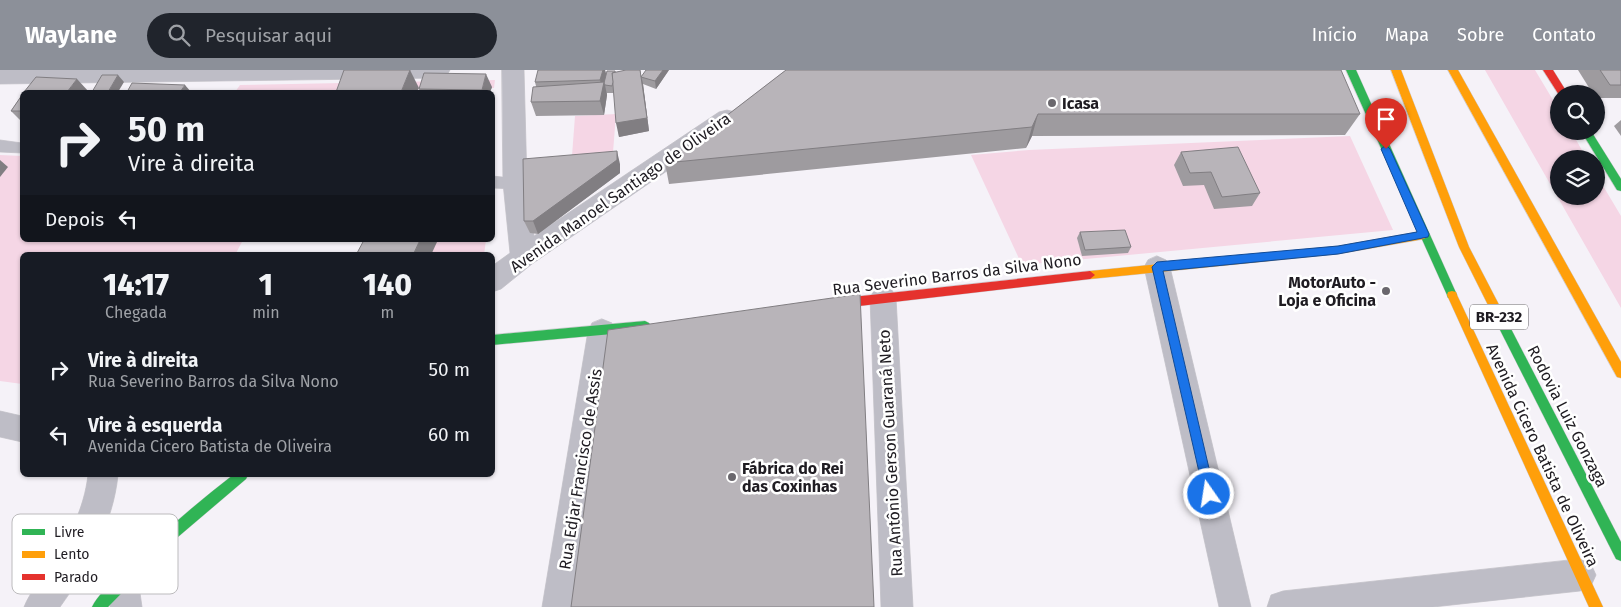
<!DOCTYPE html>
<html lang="pt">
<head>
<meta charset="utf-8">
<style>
  body { margin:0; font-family:"Fira Sans",sans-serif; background:#20242c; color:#f1f3f6; height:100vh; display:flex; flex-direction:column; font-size:19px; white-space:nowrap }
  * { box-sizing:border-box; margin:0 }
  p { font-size:16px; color:#9ea1a6 }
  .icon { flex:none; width:28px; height:28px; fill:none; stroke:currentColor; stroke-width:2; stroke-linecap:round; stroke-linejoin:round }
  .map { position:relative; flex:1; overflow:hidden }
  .panel { position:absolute; left:20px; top:182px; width:475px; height:225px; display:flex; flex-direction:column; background:#171b24; border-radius:8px; box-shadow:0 1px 4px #0004 }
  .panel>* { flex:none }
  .top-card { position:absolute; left:20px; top:20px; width:475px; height:152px; border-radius:8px; box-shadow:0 1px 4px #0004; background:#171b24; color:#f1f3f6; overflow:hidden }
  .buttons { position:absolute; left:1550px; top:15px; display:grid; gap:10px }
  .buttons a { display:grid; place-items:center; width:55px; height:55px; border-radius:50%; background:#171b24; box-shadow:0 1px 4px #0004; font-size:25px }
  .pin { position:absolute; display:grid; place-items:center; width:42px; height:42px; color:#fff; margin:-51px -21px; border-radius:50% 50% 50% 0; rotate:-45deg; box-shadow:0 0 5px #0007 }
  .pin .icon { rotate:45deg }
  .me { position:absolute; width:55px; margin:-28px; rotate:347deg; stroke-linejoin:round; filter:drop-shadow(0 0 4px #0008) }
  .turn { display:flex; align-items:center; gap:18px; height:105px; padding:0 25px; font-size:22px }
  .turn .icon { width:65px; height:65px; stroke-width:2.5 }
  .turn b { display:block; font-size:35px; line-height:42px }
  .then { display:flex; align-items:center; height:48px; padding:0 25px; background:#0003; gap:10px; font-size:19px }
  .eta { display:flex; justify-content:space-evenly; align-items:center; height:85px; text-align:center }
  .eta b { font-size:30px; font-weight:800; line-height:35px }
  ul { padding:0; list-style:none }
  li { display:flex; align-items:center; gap:15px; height:65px; padding:0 25px }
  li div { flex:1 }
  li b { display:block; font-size:19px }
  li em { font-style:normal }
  header { display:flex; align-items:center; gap:30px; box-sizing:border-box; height:70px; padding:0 25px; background:#8c9099; color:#fff }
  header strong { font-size:24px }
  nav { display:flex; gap:28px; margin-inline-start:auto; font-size:18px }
  .search { width:350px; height:45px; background:#20242c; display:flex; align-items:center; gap:12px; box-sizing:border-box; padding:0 18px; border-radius:28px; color:#9ea1a6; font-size:19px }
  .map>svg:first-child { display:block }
</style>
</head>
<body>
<header>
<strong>Waylane</strong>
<div class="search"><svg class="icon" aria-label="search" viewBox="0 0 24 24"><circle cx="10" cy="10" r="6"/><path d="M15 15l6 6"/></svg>Pesquisar aqui</div>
<nav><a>Início</a><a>Mapa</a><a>Sobre</a><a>Contato</a></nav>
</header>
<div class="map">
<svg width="1621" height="537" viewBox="0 0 1621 537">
  <rect width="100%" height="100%" fill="#f5f2f8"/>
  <!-- green -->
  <g fill="#f5d6e5">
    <polygon points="1485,0 1535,0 1559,40 1559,61 1571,61 1587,89 1559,89 1559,126 1596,126 1596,104 1621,146 1621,238"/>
    <polygon points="495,10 494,18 359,17 357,22 235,22 240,15"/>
    <polygon points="616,44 612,95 571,99 575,46"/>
    <polygon points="1350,66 1393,160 1022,195 971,85 1029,80"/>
    <polygon points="0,85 22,86 22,170 243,170 235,185 22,185 22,314 0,311"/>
    <polygon points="377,170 486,170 484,185 369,185"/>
  </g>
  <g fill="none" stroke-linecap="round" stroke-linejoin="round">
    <!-- lane casing -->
    <g stroke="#ceccd1" stroke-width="1">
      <g id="lane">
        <polygon points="0,70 22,73 22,83 0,82"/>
        <polygon points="492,106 521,109 523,113 521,117 515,119 492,118"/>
      </g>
    </g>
    <!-- street casing -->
    <g stroke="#ceccd1" stroke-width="1">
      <g id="street">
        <polygon points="0,0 450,0 447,5 439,8 0,14"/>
        <polygon points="502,0 524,0 527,113 534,166 719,42 727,40 735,42 739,48 735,54 532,194 501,219 492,222 492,196 510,183 503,113"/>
        <polygon points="1157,186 1166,190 1170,197 1251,537 1219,537 1144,197 1148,190"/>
        <polygon points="883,217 892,220 896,228 913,537 881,537 870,228 874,220"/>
        <polygon points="602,249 612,253 616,261 574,537 542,537 588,261 592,253"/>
        <polygon points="0,341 22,346 22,372 0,367"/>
        <path d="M88 405H118C113 454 88 498 60 537H24C30 522 40 511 49 497 68 469 84 440 88 405Z"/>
        <polygon points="1580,489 1591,494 1596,505 1591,516 1580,521 1433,537 1267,537 1271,525 1283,521"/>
        <polygon points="122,493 133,498 138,509 142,537 110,537 106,509 111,498"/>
      </g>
    </g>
    <!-- fast casing -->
    <g stroke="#ceccd1" stroke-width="1">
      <g id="fast">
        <polygon points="1346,0 1356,0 1457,225 1456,228 1448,228 1447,225"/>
        <polygon points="1581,61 1591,61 1621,109 1621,121 1617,120"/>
        <polygon points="645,251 649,253 651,256 649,259 645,261 492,275 492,265"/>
        <polygon points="1504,251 1508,253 1621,472 1621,491 1616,489 1498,256 1500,253"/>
        <path d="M233 405H248L246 409 172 472 108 537H92C97 526 109 516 117 508 153 470 192 437 233 405Z"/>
      </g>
    </g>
    <!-- slow casing -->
    <g stroke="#ceccd1" stroke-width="1">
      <g id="slow">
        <polygon points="1391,0 1401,0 1469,177 1510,256 1508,259 1500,259 1459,177"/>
        <polygon points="1448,0 1458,0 1621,292 1621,308 1617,307"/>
        <polygon points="1424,161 1429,165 1424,169 1338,184 1090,209 1085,205 1090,201 1338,176"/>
        <polygon points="1452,221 1456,222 1457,225 1603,537 1589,537 1447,225 1448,222"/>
      </g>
    </g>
    <!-- jam casing -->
    <g stroke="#ceccd1" stroke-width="1">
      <g id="jam">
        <polygon points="1543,0 1553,0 1568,24 1559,25"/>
        <polygon points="1090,201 1095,205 1090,209 825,240 821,238 820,235 821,232 825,230"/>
      </g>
    </g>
    <!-- lane -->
    <use href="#lane" fill="#bebdc6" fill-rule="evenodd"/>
    <!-- street -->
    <use href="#street" fill="#bebdc6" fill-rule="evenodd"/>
    <!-- fast -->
    <use href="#fast" fill="#30b455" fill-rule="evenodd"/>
    <!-- slow -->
    <use href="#slow" fill="#ff9f0a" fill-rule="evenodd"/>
    <!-- jam -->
    <use href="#jam" fill="#e5322d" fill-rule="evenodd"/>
  </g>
  <!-- wall -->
  <g fill="#9e9b9f">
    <polygon points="605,0 606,4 615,1 616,2 640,0 641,7 669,0 656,19 643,14 649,61 619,67 614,23 607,23 607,25 604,45 536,46 531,32 536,16 535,12"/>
    <polygon points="786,0 1360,44 1345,65 1032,66 1026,78 669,114 665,93"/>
    <polygon points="1578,0 1621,0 1621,28 1597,28 1596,24 1593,24"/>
    <polygon points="492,17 490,22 421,22 419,19"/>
    <polygon points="22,25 22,52 11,41"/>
    <polygon points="1621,50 1621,66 1614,56"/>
    <polygon points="1181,82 1260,123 1252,136 1214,139 1204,115 1183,116 1174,95"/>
    <polygon points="620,94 620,103 538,164 530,163 524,151"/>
    <polygon points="1080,162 1131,177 1128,183 1082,186 1077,168"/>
  </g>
  <!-- shaded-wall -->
  <g fill="#817e82">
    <polygon points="410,0 419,18 417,22 401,22"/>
    <polygon points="603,0 605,0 608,11 605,15 607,25 604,45 600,31 602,19 600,10"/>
    <polygon points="640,0 643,14 649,61 619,67 616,53"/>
    <polygon points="663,0 669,0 656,19 655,11"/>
    <polygon points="486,4 492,17 490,22 483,22 482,20"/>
    <polygon points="118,5 124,12 118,22 108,22"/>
    <polygon points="77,9 89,22 67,22"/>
    <polygon points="185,15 191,22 180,22"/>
    <polygon points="1038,44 1032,66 1026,78 1032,57"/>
    <polygon points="617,81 620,94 620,103 538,164 533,151"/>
    <polygon points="0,90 8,97 0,107"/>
    <polygon points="420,170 436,170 437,172 431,185 413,185"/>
  </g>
  <!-- building -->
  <g fill="#b8b4b9" stroke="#817e82">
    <polygon points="344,0 410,0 401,22 336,22"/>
    <polygon points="538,0 603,0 600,10 535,12"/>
    <polygon points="626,0 640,0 647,48 616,53 612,3"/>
    <polygon points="646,0 663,0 655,11 641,7"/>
    <polygon points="786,0 1341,0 1360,44 1038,44 1032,57 665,93"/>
    <polygon points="1600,0 1621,0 1621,15 1610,15"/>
    <polygon points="607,1 615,1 615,2 612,3 613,12 612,16 605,15 604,13"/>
    <polygon points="424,3 486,4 482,20 419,19"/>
    <polygon points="102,5 118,5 108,22 92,22"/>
    <polygon points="36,7 77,9 67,22 24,22"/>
    <polygon points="604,12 600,31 531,32 533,17"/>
    <polygon points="132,13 185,15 180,22 127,22"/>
    <polygon points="22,25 22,41 11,41"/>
    <polygon points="1238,77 1260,123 1222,127 1211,102 1190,103 1181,82"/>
    <polygon points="617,81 617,90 533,151 524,151 523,89"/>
    <polygon points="1125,160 1131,177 1085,180 1080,162"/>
    <polygon points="364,170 420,170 413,185 356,185"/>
    <polygon points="860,224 874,537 571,537 608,260"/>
  </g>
  <!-- route -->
  <polygon fill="#1a73e8" stroke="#114b97" points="1386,75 1390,79 1429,164 1428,167 1338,184 1163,201 1215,424 1214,428 1209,430 1205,428 1152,197 1157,192 1338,176 1417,162 1381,79"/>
  <!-- markers -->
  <g fill="#6a676d" stroke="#fff" stroke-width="2">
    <circle cx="1052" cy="33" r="5"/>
    <circle cx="1386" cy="221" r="5"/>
    <circle cx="732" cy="407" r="5"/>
  </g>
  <g text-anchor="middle" stroke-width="5" stroke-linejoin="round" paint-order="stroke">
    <!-- shield labels -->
    <rect fill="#fff" stroke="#626064" stroke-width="1" x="1470" y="234.5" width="58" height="25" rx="4"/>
    <g font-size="15" font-weight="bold" fill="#1f1c22">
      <text x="1499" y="252">BR-232</text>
    </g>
    <!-- poi labels -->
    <g font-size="16" font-weight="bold" fill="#1f1c22" stroke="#fff" text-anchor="start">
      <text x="1062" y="39">Icasa</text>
      <text x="1376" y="218" text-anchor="end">MotorAuto -<tspan x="1376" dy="18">Loja e Oficina</tspan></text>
      <text x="742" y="404">Fábrica do Rei<tspan x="742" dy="18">das Coxinhas</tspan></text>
    </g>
    <!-- street labels -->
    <g font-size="16" fill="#1f1c22" stroke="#fff">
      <text transform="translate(620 122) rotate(-35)" y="6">Avenida Manoel Santiago de Oliveira</text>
      <text transform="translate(957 204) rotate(-7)" y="6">Rua Severino Barros da Silva Nono</text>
      <text transform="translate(1568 346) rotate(63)" y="6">Rodovia Luiz Gonzaga</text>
      <text transform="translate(890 383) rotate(-93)" y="6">Rua Antônio Gerson Guaraná Neto</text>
      <text transform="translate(1543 385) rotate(65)" y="6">Avenida Cicero Batista de Oliveira</text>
      <text transform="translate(580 399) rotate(-81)" y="6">Rua Edjar Francisco de Assis</text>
    </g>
  </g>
  <!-- legend -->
  <rect x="12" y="444" width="166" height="80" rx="8" fill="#fff" stroke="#bcbbbd" stroke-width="1"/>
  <rect x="22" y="459" width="23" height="6" fill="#30b455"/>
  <rect x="22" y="481" width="23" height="7" fill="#ff9f0a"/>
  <rect x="22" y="504" width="23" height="6" fill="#e5322d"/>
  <g font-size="14" fill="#1f1c22">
    <text x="54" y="467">Livre</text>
    <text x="54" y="489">Lento</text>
    <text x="54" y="512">Parado</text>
  </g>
</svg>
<div class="buttons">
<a><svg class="icon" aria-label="search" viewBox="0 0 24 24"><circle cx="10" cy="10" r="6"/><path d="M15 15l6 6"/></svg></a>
<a><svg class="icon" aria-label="layers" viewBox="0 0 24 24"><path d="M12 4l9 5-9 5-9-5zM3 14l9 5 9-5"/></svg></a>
</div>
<div class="pin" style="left:1386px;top:79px;background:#d93025"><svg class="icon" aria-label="arrive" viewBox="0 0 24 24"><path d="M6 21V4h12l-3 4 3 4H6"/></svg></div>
<svg class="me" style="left:1209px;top:424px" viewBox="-20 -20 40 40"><circle r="17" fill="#1a73e8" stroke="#fff" stroke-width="3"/><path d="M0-11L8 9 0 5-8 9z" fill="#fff"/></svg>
<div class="top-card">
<div class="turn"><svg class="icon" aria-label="right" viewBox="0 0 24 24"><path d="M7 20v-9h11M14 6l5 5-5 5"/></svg><div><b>50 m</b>Vire à direita</div></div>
<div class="then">Depois<svg class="icon" aria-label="left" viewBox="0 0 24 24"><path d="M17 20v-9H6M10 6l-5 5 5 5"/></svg></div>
</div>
<section class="panel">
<div class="eta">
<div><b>14:17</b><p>Chegada</p></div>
<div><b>1</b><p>min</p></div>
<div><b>140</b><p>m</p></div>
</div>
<ul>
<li><svg class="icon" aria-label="right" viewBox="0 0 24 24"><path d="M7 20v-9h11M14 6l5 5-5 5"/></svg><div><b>Vire à direita</b><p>Rua Severino Barros da Silva Nono</p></div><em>50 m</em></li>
<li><svg class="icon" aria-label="left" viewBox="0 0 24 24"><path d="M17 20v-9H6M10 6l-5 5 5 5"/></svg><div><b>Vire à esquerda</b><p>Avenida Cicero Batista de Oliveira</p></div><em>60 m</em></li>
</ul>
</section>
</div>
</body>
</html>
